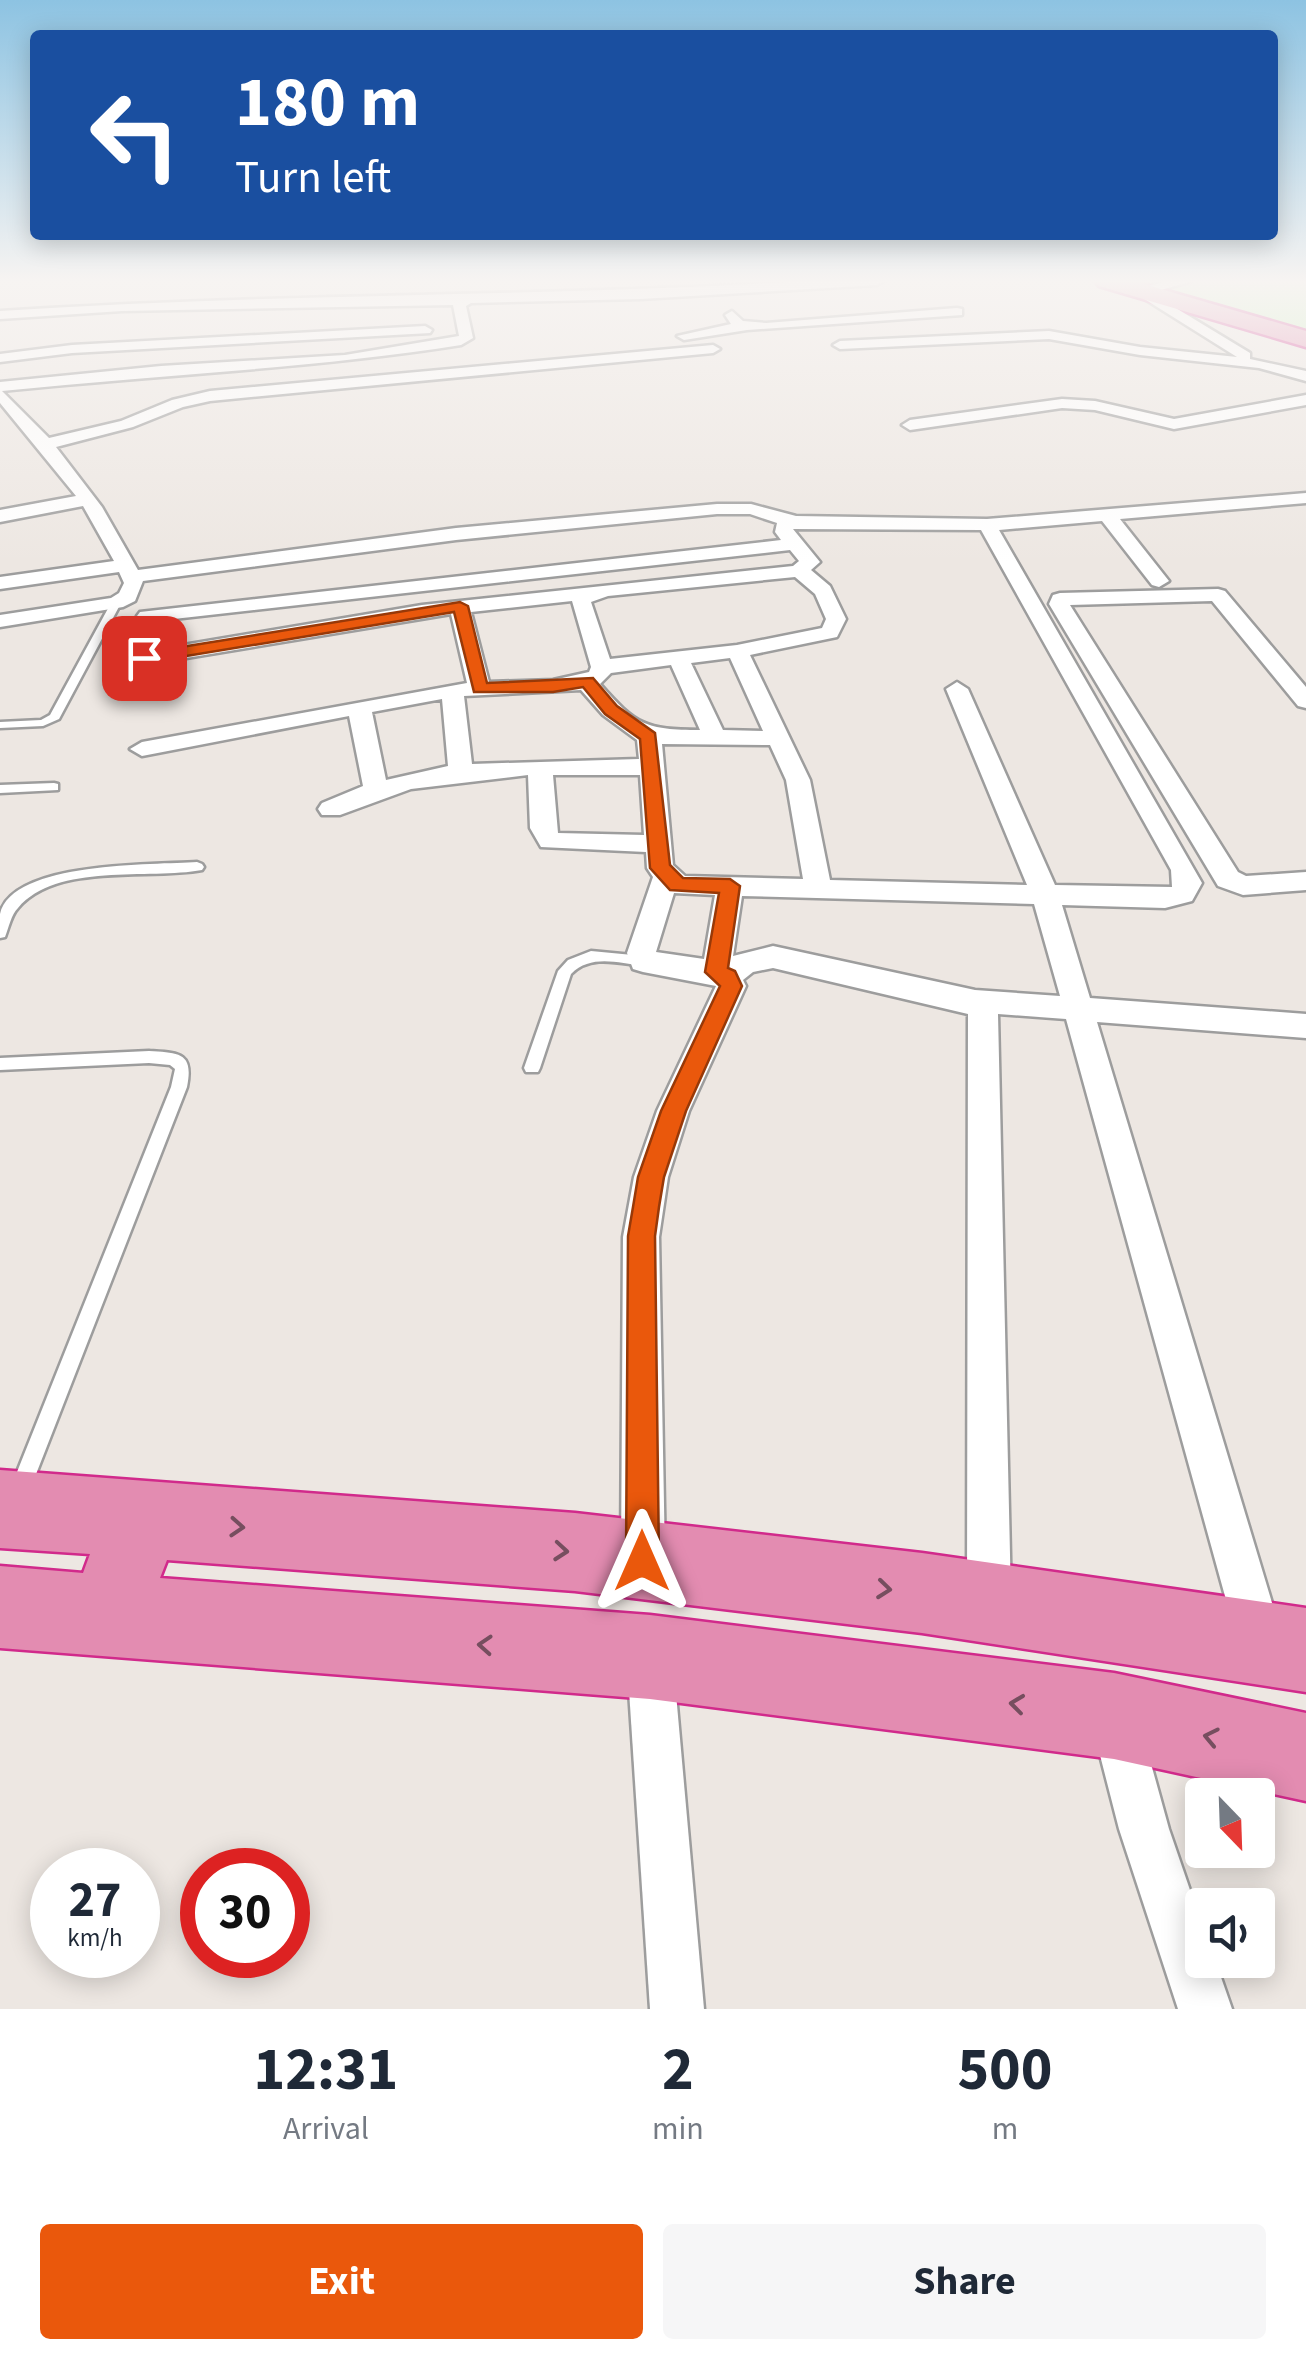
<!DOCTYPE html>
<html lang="en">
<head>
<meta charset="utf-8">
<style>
  body { margin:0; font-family:"Source Sans 3",sans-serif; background:#f6f6f7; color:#1f2937; height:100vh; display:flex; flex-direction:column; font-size:38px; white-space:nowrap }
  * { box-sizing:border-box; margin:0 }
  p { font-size:32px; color:#747a83 }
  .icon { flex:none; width:55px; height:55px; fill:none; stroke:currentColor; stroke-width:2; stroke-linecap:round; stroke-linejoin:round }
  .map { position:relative; height:2009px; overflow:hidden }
  .panel { display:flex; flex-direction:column; background:#fff; flex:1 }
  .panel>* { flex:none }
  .top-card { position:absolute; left:30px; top:30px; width:1248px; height:210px; border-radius:10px; box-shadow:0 5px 25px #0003; background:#1a4fa0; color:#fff; overflow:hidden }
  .needle { width:65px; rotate:157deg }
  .buttons { position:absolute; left:1185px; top:1778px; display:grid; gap:20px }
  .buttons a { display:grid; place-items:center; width:90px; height:90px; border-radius:10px; background:#fff; box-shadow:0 5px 25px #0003; font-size:50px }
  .speed { position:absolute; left:30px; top:1848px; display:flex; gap:20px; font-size:50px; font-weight:700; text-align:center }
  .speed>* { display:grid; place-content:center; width:130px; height:130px; border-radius:50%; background:#fff; box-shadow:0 5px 25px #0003; line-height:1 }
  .speed small { font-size:25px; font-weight:400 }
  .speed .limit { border:15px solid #d22; background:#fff; color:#111 }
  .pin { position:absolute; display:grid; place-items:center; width:85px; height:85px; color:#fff; margin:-42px; border-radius:20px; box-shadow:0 5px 15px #0006 }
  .me { position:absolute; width:110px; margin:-55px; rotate:0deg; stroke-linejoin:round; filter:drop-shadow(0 0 8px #0008) }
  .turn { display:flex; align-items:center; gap:35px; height:210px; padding:0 40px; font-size:45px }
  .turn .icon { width:130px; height:130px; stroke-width:2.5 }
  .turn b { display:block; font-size:70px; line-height:85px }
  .eta { display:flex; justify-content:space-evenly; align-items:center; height:170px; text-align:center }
  .eta b { font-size:60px; font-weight:700; line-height:70px }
  .button { display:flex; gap:20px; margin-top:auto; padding:20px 40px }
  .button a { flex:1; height:115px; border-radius:10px; background:#ea580c; color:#fff; font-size:40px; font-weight:700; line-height:115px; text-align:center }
  .button a+a { background:#f6f6f7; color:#1f2937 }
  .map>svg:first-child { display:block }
</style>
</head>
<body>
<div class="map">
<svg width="1306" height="2009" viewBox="0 0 1306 2009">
  <rect width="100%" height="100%" fill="#ede7e2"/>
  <!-- park -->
  <polygon fill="#c9f7c0" points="1199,281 1306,281 1306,330 1158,291"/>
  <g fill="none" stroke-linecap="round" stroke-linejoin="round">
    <!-- lane casing -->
    <g stroke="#9d9d9d" stroke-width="5">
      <g id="lane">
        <polygon points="116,600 121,603 59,719 43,726 0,728 0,722 41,720 50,715 111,603"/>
        <polygon points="54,783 58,784 58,790 0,793 0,785"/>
        <path d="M197 862 202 864 204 867 202 870C149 880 57 862 18 908 11 915 9 927 5 937L0 938C0 931 0 921 0 914 12 861 155 865 197 862Z"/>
        <path d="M591 951 643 956 650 961 643 966C618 963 591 954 571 974L540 1068 538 1072H526L524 1068 558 971 568 960Z"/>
        <path d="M149 1051C179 1053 194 1052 187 1087L31 1487 28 1494 21 1497 14 1494 11 1487 171 1087 175 1069 170 1065 149 1063 0 1070V1058Z"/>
      </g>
    </g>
    <!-- street casing -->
    <g stroke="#9d9d9d" stroke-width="5">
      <g id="street">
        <path d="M807 281H883L877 285 640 299 471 303 466 306 473 338 461 345C309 369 155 375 2 391L49 438 121 421 172 400 210 391 713 345 720 349 713 353 210 401 183 407 133 427 56 447 102 507 138 570 456 528 717 504H751L796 516 987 519 1306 493V503L1120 519 1169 581 1159 587 1152 585 1102 521 999 530 1202 883 1192 901 1165 908 1062 905 1090 998 1306 1014V1038L1097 1022 1282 1636 1275 1652 1259 1659 1243 1652 1236 1636 1066 1019 998 1014 1011 1600 1005 1616 989 1622 973 1616 967 1600 968 1014 773 968 753 972 743 980 746 986 689 1111 668 1177 659 1237 665 1558 658 1573 643 1580 628 1573 621 1558 623 1237 634 1177 657 1111 716 986 643 972 633 969 627 953 653 877 647 868 646 852 541 847 530 828 528 775 411 789 340 815H322L318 809 322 803 363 786 349 716 142 756 130 749 142 742 467 683 451 614 144 665 133 658 136 653 422 605 793 566 799 561 790 550 147 622 137 616 140 612 781 540 775 532 777 523 750 514H717L456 540 143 581 135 601 123 607 0 627V615L111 598 119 593 124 583 119 572 0 589V577L114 561 83 506 0 522V510L76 496 0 403V382L161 366 345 355 459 336 453 305 122 311 0 319V311C269 293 538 297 807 281ZM793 529 981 530 1171 870 1172 887 1055 885 968 689 957 682 946 689 1027 885 830 880 810 780 750 655 837 637 846 619 830 586 811 570 820 562ZM795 577 815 594 826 619 822 628 737 645 610 659 591 602 608 596ZM572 601 591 667 589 672 553 680 489 682 471 612ZM730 658 763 731 723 730 691 663ZM671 665 700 730C646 730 636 725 600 684L611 673ZM581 690 603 715 637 740 639 759 472 764 464 696ZM442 699 448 766 386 780 372 712ZM662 744 770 745 786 780 803 879 685 876 673 865ZM553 775H640L644 835 558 833ZM674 893 715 895 704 959 656 952ZM742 896 1034 904 1060 996 975 990 773 946 733 956Z"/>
        <polygon points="1169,281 1192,281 1151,293 1250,353 1250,359 1306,371 1306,381 1259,368 1140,355 1049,339 840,349 833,345 840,341 1049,331 1140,347 1237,357 1138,295 1140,288"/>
        <polygon points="957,308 962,309 962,315 747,330 684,340 677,336 731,324 725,315 732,311 743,321 766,323"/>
        <polygon points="425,326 432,330 430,333 72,353 0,362 0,354 72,345"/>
        <polygon points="1306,395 1306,405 1174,429 1095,410 1062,408 910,430 902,425 910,420 1062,399 1095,401 1174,419"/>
        <polygon points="1218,589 1225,591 1306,687 1306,708 1298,706 1212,601 1070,605 1238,872 1246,876 1306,872 1306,890 1243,895 1218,886 1049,604 1053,595 1060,593"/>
        <polygon points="650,1637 666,1644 673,1660 704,2009 650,2009 627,1660 634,1644"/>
        <polygon points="1116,1700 1133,1707 1140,1724 1169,1829 1202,1925 1202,1960 1215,1960 1232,2009 1178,2009 1119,1829 1092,1724 1099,1707"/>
      </g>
    </g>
    <!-- highway casing -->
    <g stroke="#d12a8b" stroke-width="5">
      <g id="highway">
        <polygon points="1095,281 1133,281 1306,331 1306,347 1099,286"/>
        <polygon points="0,1470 575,1513 922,1553 1306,1608 1306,1692 922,1633 575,1591 167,1560 160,1578 650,1615 1114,1673 1306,1713 1306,1801 1114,1759 650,1699 0,1648 0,1566 83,1573 90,1554 0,1548"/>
      </g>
    </g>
    <!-- lane -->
    <use href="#lane" fill="#fff" fill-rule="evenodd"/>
    <!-- street -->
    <use href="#street" fill="#fff" fill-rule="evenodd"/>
    <!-- highway -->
    <use href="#highway" fill="#e38cb1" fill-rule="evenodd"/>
  </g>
  <!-- one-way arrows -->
  <defs><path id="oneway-chevron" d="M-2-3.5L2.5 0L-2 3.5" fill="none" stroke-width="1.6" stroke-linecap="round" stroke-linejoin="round" transform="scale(2.5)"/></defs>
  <g stroke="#764e5f">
    <use href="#oneway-chevron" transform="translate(237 1527) rotate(4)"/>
    <use href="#oneway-chevron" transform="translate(561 1551) rotate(5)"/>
    <use href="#oneway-chevron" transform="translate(884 1589) rotate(6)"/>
    <use href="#oneway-chevron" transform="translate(485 1645) rotate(-176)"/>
    <use href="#oneway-chevron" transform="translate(1017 1704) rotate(-173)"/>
    <use href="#oneway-chevron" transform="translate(1211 1737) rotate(-168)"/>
  </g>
  <!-- sky -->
  <linearGradient id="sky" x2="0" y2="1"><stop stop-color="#8dc3e2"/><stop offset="0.5" stop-color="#f7f4f2"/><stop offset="1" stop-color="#f7f4f2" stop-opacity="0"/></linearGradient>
  <rect width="1306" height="563" fill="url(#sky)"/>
  <!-- route -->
  <polygon fill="#ea580c" stroke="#983908" stroke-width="2.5" points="460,602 468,606 487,683 593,678 617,706 655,733 670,865 683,878 730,879 740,886 728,968 735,971 742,986 686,1111 664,1177 659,1207 655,1236 659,1561 654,1572 642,1577 631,1572 626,1561 628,1236 633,1207 638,1177 661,1111 720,986 705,972 719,893 670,890 650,868 640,739 605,714 583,687 553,692 474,692 454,612 144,663 136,658 144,653"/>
</svg>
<div class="buttons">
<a><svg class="needle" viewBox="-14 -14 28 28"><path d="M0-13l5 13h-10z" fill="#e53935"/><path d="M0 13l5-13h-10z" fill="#747a83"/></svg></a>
<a><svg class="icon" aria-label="sound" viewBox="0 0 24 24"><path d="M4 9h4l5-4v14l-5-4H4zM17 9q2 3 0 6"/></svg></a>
</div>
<div class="speed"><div>27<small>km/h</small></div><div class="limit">30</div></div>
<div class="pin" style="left:144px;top:658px;background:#d93025"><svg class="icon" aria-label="arrive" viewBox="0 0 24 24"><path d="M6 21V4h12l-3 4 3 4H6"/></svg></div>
<svg class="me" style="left:642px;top:1561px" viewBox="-20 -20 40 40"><path d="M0-17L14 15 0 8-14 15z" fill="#ea580c" stroke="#fff" stroke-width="4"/></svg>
<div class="top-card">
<div class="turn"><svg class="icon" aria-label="left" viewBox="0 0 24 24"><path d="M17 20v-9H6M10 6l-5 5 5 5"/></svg><div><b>180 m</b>Turn left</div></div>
</div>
</div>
<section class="panel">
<div class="eta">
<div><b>12:31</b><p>Arrival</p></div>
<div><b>2</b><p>min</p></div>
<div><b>500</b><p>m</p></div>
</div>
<div class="button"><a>Exit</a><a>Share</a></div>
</section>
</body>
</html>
